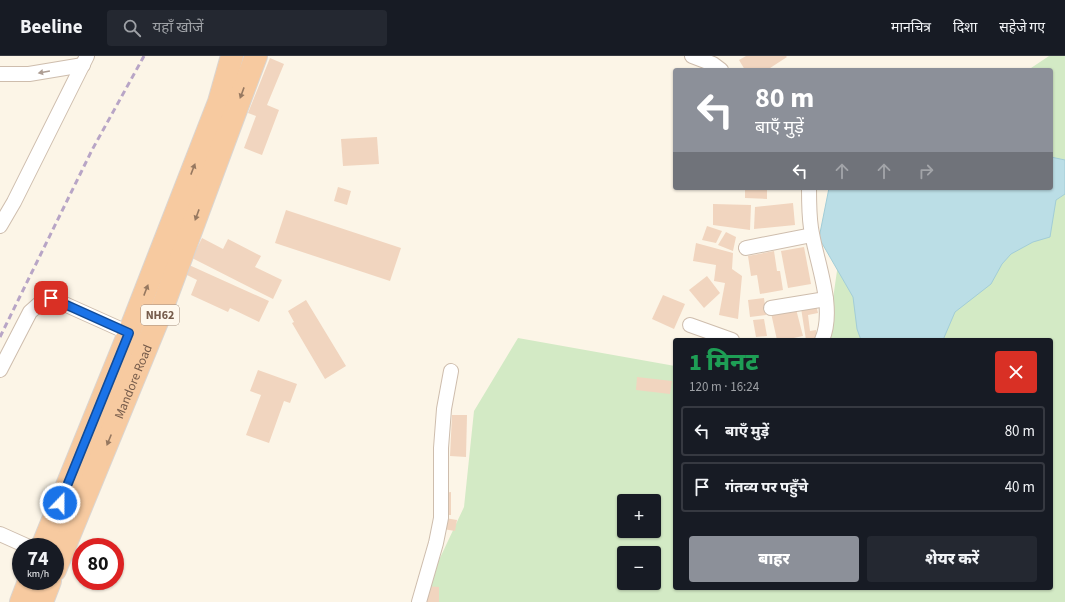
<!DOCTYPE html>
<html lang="hi">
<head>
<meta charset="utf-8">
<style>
  body { margin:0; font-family:"Source Sans 3","Noto Sans Devanagari",sans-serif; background:#242831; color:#f1f3f6; height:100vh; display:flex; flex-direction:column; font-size:15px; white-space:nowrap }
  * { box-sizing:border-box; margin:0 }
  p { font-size:13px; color:#9ea1a6 }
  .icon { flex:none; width:22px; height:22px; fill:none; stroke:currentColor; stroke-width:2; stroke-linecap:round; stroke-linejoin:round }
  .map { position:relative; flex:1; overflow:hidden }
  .sheet { position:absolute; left:673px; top:282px; width:380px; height:252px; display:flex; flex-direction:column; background:#171b24; border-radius:4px; box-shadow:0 1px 3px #0004 }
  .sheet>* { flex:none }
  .hud { position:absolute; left:673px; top:12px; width:380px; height:122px; border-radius:4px; box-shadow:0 1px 3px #0004; background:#8c9099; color:#fff; overflow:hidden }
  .buttons { position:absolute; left:617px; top:438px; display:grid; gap:8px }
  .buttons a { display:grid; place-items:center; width:44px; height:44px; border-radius:4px; background:#171b24; box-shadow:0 1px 3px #0004; font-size:20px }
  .speed { position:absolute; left:12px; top:482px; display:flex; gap:8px; font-size:20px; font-weight:700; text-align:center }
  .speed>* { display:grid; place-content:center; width:52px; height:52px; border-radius:50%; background:#171b24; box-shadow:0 1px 3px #0004; line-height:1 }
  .speed small { font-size:10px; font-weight:400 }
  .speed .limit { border:6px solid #d22; background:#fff; color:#111 }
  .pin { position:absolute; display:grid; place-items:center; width:34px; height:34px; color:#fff; margin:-17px; border-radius:8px; box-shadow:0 2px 6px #0006 }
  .me { position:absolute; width:44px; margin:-22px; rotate:22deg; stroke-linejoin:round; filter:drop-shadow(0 0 3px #0008) }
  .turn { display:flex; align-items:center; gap:14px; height:84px; padding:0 16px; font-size:18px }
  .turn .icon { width:52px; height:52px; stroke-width:2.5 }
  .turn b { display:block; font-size:28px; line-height:34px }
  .lanes { display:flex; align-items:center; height:38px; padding:0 16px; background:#0003; justify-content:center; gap:20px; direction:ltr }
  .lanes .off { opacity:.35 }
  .round { display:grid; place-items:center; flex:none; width:42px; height:42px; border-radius:4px; background:#242831 }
  .summary { display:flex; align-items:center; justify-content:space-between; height:68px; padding:0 16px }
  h1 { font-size:24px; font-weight:800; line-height:30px; color:#1e9e55 }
  .primary-button { display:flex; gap:8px; margin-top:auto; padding:8px 16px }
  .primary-button a { flex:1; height:46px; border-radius:4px; background:#8c9099; color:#fff; font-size:16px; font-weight:800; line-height:46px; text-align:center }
  .primary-button a+a { background:#242831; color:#f1f3f6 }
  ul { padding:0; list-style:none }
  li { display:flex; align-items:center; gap:12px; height:50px; margin:0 8px 6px; padding:0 8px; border:2px solid #363941; border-radius:4px }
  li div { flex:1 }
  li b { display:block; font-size:15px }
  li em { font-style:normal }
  header { display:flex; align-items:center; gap:24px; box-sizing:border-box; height:56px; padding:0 20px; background:#171b24; border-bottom:1px solid #363941 }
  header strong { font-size:19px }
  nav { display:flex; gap:22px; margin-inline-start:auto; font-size:14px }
  .search { width:280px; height:36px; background:#242831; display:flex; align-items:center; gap:10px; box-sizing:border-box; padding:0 14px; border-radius:4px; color:#9ea1a6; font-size:15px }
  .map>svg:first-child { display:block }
</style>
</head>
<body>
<header>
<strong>Beeline</strong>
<div class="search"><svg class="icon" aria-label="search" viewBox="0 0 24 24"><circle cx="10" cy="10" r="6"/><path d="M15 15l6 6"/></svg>यहाँ खोजें</div>
<nav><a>मानचित्र</a><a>दिशा</a><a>सहेजे गए</a></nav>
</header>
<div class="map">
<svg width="1065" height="546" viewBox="0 0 1065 546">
  <rect width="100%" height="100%" fill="#fcf5e7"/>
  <!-- green -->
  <path fill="#d3eac5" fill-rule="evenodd" d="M1049 0H1065V546H427L431 521 464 451 474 355 518 282 675 310V532H1051V284H827L849 132H1051V14H1028ZM624 445H654V475H624ZM624 497H654V527H624Z"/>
  <!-- water -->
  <polygon fill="#bbdee6" stroke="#a2cdd7" points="1051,101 1065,104 1065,138 1056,144 1050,181 1033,186 1011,198 1002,208 991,228 955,256 943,284 861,284 857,273 853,241 819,182 829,132 1051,132"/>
  <!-- building -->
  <g fill="#f1d5bf">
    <polygon points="746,0 786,0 787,1 767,14 745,14 739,4"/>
    <polygon points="270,2 284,8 267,49 279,54 262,99 244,92 256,60 248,57"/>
    <polygon points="377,81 379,108 343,110 341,83"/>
    <polygon points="338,131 351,135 347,149 334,145"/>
    <polygon points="745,132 767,132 767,143 745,142"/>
    <polygon points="793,147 795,169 754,173 755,151"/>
    <polygon points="713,148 751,149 750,174 713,169"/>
    <polygon points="286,154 401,192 390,225 275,187"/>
    <polygon points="707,170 722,175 716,187 702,184"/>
    <polygon points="726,176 736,181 733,195 718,189"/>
    <polygon points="202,182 223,193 228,183 261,200 255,211 282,224 273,243 192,202"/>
    <polygon points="696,187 733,197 732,213 742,220 738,263 719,259 725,227 714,225 716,209 693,205"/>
    <polygon points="804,191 811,228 788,232 781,195"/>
    <polygon points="774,195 777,215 780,215 783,234 760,238 757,219 751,220 748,200"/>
    <polygon points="189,209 269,245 259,266 230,252 228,256 191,239 197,224 185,218"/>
    <polygon points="707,220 720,237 704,252 689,234"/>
    <polygon points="663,239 685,248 674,273 652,263"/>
    <polygon points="764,242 766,259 750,261 748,244"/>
    <polygon points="306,244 346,310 325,323 292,267 294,266 288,255"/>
    <polygon points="816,249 818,257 808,259 810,275 816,274 817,284 806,284 801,252"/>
    <polygon points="796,253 803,280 789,283 789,284 777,284 771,257"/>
    <polygon points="764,263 767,280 756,281 753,264"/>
    <polygon points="258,314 297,328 290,347 284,345 269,387 246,379 261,339 250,335"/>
    <polygon points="637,321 672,325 670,338 636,334"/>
    <polygon points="452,359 467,359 466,401 450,400"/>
    <polygon points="451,436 451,459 444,459 443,437"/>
    <polygon points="445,462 457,464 455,475 443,473"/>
    <polygon points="427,530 439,531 439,546 426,546"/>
  </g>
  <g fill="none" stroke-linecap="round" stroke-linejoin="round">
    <!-- minor casing -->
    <g stroke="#cebdad" stroke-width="16">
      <g id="minor">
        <polyline points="692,0 713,8 721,14"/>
        <polyline points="0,18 29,18 83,9"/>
        <path d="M809 132C809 145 809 159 811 172 816 206 836 251 822 284"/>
        <polyline points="0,170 14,146 87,0"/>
        <polyline points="746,192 812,179"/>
        <polyline points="771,252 826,243"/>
        <polyline points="690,269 732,284"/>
        <polyline points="0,314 30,256 39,248 51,242 129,277"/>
        <polyline points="0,478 29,491"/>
        <polyline points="419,546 436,487 441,462 441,392 444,353 451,315"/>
      </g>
    </g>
    <!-- trunk casing -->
    <g stroke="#dbd5d0" stroke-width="24">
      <g id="trunk">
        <polyline points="42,491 129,277 219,46 232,0"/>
        <path id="s1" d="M55 514 159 261 256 0"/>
        <polyline points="21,546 29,525"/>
        <polyline points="42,546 50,525"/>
      </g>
    </g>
    <!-- minor -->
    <use href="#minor" stroke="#fff" stroke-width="14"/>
    <!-- trunk -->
    <use href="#trunk" stroke="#f7caa0" stroke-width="22"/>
    <!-- rail -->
    <polyline stroke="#b8a5c6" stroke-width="3" stroke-dasharray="6 4" stroke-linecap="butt" points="0,281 92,94 144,0"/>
  </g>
  <!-- one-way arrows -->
  <defs><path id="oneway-solid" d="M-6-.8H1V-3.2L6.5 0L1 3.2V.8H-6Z"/></defs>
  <use fill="#ad9d93" href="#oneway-solid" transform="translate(44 16) rotate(170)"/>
  <g fill="#967860">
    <use href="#oneway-solid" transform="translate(242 37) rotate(110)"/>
    <use href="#oneway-solid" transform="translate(193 113) rotate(-69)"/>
    <use href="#oneway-solid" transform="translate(197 159) rotate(110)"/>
    <use href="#oneway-solid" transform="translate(146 234) rotate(-69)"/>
    <use href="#oneway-solid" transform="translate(109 384) rotate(112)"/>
  </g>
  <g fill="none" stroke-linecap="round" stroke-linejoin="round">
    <!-- route casing -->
    <g stroke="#114b97" stroke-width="10">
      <polyline id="route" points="51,242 129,277 60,447"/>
    </g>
    <!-- route -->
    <use href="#route" stroke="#1a73e8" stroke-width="7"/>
  </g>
  <g text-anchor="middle" stroke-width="3" stroke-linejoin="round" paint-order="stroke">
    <!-- shield labels -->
    <rect fill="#fff9ee" stroke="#9f8b7c" stroke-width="1" x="141" y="249" width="38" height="20" rx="3"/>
    <g font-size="12" font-weight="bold" fill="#765c4b">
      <text x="160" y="263">NH62</text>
    </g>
    <!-- street labels -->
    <g font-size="13" fill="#765c4b" stroke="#fff9ee">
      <text dy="5" stroke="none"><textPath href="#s1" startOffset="204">Mandore Road</textPath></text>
    </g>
  </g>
</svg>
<div class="buttons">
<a>+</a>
<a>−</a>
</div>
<div class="speed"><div>74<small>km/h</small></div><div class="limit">80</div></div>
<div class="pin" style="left:51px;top:242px;background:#d93025"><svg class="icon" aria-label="arrive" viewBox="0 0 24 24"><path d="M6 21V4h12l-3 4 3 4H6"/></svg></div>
<svg class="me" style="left:60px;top:447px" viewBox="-20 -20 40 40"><circle r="17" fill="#1a73e8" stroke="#fff" stroke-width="3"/><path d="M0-11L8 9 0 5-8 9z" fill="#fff"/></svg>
<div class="hud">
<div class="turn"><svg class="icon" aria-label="left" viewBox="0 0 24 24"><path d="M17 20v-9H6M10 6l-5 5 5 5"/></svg><div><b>80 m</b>बाएँ मुड़ें</div></div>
<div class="lanes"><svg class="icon" aria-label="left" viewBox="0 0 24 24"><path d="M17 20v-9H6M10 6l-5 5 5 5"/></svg><svg class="icon off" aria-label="ahead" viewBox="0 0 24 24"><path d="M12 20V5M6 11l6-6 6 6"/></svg><svg class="icon off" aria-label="ahead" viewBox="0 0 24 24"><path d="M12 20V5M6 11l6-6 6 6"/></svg><svg class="icon off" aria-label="right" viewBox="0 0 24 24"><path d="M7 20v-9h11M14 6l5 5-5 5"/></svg></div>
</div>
<section class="sheet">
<div class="summary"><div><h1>1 मिनट</h1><p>120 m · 16:24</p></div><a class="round" style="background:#d93025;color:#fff"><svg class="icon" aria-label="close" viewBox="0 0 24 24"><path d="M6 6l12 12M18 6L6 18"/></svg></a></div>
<ul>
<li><svg class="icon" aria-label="left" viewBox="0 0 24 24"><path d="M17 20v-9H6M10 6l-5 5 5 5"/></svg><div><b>बाएँ मुड़ें</b></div><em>80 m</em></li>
<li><svg class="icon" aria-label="arrive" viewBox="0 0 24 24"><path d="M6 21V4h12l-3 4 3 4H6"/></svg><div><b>गंतव्य पर पहुँचे</b></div><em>40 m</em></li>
</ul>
<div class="primary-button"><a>बाहर</a><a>शेयर करें</a></div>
</section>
</div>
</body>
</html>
